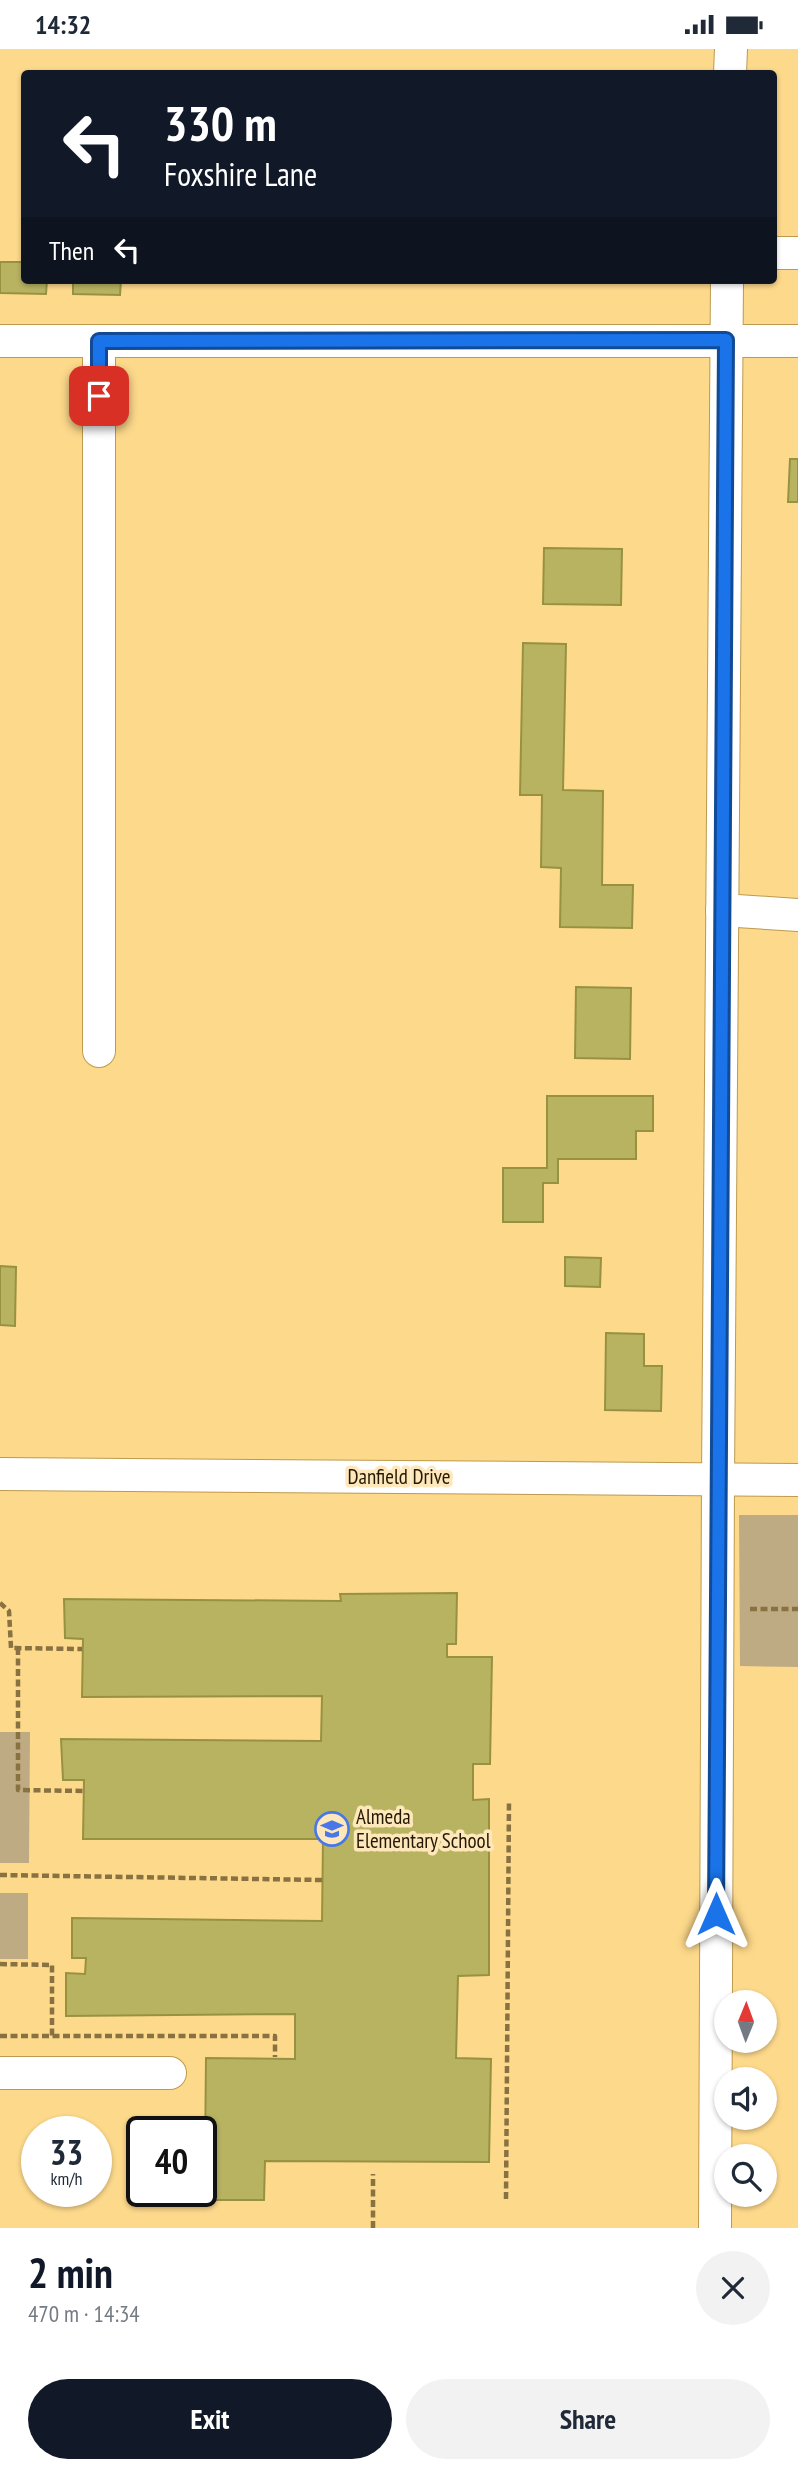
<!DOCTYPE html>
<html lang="en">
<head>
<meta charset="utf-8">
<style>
  body { margin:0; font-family:"PT Sans Narrow",sans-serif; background:#f2f2f3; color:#1f2937; height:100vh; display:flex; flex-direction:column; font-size:26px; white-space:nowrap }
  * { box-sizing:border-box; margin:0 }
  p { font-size:23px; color:#747a83 }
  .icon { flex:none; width:38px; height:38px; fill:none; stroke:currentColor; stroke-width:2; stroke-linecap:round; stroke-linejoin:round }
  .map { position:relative; height:2179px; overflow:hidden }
  .panel { display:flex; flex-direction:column; background:#fff; flex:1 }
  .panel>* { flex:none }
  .top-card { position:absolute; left:21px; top:21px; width:756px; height:214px; border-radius:7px; box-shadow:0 2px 5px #0004; background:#111827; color:#fff; overflow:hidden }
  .needle { width:46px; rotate:1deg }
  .tools { position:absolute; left:714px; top:1941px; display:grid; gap:14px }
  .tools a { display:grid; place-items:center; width:63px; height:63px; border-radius:50%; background:#fff; box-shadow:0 2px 5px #0004; font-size:35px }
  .speed { position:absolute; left:21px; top:2067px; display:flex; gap:14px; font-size:35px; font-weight:700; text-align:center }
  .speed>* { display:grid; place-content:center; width:91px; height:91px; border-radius:50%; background:#fff; box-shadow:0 2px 5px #0004; line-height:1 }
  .speed small { font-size:18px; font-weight:400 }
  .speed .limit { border:4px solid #111; border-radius:10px; background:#fff; color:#111 }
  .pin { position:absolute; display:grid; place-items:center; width:60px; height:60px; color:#fff; margin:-30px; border-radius:14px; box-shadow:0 4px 10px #0006 }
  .me { position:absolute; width:77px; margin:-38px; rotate:0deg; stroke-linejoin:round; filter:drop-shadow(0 0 5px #0008) }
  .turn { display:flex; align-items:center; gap:24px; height:147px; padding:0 28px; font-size:32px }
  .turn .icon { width:91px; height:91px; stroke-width:2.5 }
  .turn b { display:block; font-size:49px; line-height:60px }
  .then { display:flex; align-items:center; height:66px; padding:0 28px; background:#0003; gap:14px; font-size:26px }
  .round { display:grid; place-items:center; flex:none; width:74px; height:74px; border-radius:37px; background:#f2f2f3 }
  .summary { display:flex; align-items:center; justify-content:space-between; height:119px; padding:0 28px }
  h1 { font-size:42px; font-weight:700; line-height:52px; color:#111827 }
  .button { display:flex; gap:14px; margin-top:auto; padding:14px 28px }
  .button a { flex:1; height:80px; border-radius:42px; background:#111827; color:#fff; font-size:28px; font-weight:700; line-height:80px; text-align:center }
  .button a+a { background:#f2f2f3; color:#1f2937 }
  .status { display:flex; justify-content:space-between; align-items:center; height:49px; padding:0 35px; background:#fff; direction:ltr }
  .status svg { height:19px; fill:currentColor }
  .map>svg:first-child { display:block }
</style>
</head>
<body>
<div class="status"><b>14:32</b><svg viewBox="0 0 49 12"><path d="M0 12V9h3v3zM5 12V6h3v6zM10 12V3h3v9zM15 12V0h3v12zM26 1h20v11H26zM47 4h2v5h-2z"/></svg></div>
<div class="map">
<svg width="798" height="2179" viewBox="0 0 798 2179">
  <rect width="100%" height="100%" fill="#fdd98b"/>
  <!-- green -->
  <g fill="#bfab83">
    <polygon points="739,1466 798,1466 798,1618 740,1617"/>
    <polygon points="0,1683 30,1683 29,1814 0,1814"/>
    <rect x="0" y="1844" width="28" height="66"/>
  </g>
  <!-- building -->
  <g fill="#b8b361" stroke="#989240" stroke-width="2">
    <polygon points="0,213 24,213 24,231 47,231 46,245 0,244"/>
    <polygon points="73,231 121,231 120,246 73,245"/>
    <polygon points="790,410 798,410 798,453 788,453"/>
    <polygon points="544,499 622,500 621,556 543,555"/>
    <polygon points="523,594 566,595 563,741 603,742 602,836 633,836 632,879 560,878 561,819 541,818 542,746 520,746"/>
    <polygon points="576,938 631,939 630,1010 575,1009"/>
    <polygon points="547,1047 653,1047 653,1082 636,1082 636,1110 558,1110 558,1134 543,1134 543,1173 503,1173 503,1119 547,1119"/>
    <polygon points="565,1208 601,1209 600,1238 565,1237"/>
    <polygon points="0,1217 16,1218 15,1277 0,1276"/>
    <polygon points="606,1284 644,1285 644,1317 662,1317 661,1362 605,1361"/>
    <polygon points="457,1544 456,1595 447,1595 447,1608 492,1608 490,1715 473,1715 473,1751 489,1750 489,1926 458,1927 456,2009 491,2010 489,2113 265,2112 264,2151 189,2151 189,2142 201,2142 201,2107 205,2107 206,2009 295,2010 295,1965 66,1967 66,1924 85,1925 86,1909 72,1909 72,1869 322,1872 323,1790 83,1790 84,1731 63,1731 61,1690 321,1692 322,1647 82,1648 83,1590 65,1589 64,1550 341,1552 340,1545"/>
  </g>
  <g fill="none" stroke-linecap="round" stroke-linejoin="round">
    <!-- minor casing -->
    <g stroke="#bd9a4d" stroke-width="34">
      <g id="minor">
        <polyline points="730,24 731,0"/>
        <polyline points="774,204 798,204"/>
        <polyline points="0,292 798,292"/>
        <polyline points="99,292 99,1002"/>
        <polyline points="722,861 798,866"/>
        <polyline points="0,1425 798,1431"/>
        <polyline points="0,2024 170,2024"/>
        <polyline points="715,2179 718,1431 727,231"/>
      </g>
    </g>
    <!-- path -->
    <g stroke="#887242" stroke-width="4.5" stroke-dasharray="7 3.5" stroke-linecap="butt">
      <polyline points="0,1554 9,1562 11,1599 82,1600"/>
      <polyline points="750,1560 798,1560"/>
      <polyline points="18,1599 18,1741 84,1742"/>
      <polyline points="0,1826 322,1831"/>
      <polyline points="0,1915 52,1916 52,1987"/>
      <polyline points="0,1987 275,1987 275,2008"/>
      <polyline points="506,2150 509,1752"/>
      <polyline points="373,2179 373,2125"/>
    </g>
    <!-- minor -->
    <use href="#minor" stroke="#fff" stroke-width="32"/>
  </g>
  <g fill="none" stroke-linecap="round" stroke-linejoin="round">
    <!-- route casing -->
    <g stroke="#114b97" stroke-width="18">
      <polyline id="route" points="99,347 99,292 726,291 716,1865"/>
    </g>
    <!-- route -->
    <use href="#route" stroke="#1a73e8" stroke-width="12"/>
  </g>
  <!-- icons -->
  <defs>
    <g id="school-ring" transform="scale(1.75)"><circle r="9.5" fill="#fee8bb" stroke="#4976e8" stroke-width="1.5"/><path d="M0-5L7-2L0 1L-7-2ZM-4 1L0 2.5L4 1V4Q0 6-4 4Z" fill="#4976e8"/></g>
  </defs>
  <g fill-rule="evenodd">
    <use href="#school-ring" x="332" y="1780"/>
  </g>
  <g text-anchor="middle" stroke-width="7" stroke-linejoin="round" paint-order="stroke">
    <!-- street labels -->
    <g font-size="21" fill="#231902" stroke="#fee8bb">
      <text x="399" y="1435">Danfield Drive</text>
    </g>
    <!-- poi labels -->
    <g font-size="21" fill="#231902" stroke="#fee8bb" text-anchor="start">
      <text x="356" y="1775">Almeda<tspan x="356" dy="24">Elementary School</tspan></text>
    </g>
  </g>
</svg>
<div class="tools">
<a><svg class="needle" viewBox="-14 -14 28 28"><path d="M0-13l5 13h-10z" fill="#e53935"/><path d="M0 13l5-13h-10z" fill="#747a83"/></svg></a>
<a><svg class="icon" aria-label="sound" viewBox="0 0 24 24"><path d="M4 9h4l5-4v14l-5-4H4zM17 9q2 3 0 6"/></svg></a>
<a><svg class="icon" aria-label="search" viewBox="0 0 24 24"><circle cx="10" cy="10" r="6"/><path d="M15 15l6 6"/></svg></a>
</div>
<div class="speed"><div>33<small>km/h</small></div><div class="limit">40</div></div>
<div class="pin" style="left:99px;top:347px;background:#d93025"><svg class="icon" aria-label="arrive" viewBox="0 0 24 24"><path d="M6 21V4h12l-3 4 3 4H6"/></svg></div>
<svg class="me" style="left:716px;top:1865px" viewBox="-20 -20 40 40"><path d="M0-17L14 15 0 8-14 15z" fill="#1a73e8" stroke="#fff" stroke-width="4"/></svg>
<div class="top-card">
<div class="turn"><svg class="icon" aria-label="left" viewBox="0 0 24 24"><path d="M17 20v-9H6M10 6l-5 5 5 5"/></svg><div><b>330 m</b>Foxshire Lane</div></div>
<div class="then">Then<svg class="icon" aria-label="left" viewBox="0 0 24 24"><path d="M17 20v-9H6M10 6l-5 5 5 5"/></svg></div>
</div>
</div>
<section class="panel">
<div class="summary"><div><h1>2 min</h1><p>470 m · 14:34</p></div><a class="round"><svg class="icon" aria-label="close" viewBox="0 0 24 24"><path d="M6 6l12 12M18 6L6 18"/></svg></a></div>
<div class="button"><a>Exit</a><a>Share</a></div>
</section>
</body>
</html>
